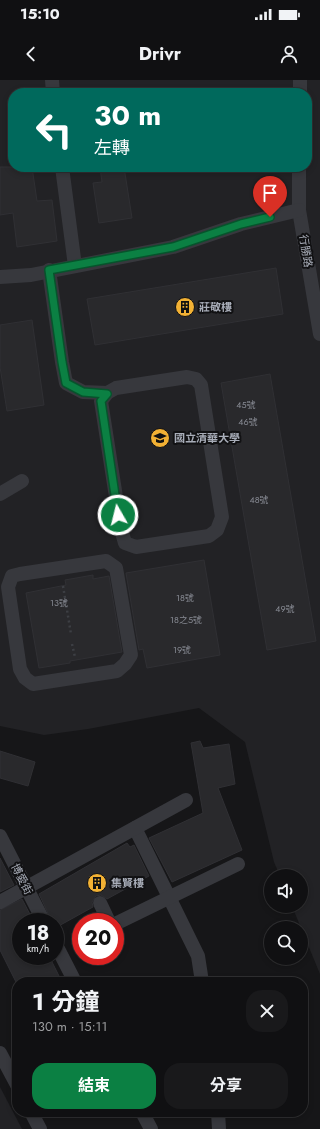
<!DOCTYPE html>
<html lang="zh-TW">
<head>
<meta charset="utf-8">
<style>
  body { margin:0; font-family:Jost,"Noto Sans TC",sans-serif; background:#19191b; color:#f1f3f6; height:100vh; display:flex; flex-direction:column; font-size:15px; white-space:nowrap }
  * { box-sizing:border-box; margin:0 }
  p { font-size:13px; color:#9c9d9f }
  .icon { flex:none; width:22px; height:22px; fill:none; stroke:currentColor; stroke-width:2; stroke-linecap:round; stroke-linejoin:round }
  .map { position:relative; flex:1; overflow:hidden }
  .details { position:absolute; left:12px; top:897px; width:296px; height:140px; display:flex; flex-direction:column; background:#101012; border-radius:16px; box-shadow:0 2px 6px #0003,0 0 0 1px #303032 }
  .details>* { flex:none }
  .banner { position:absolute; left:8px; top:8px; width:304px; height:84px; border-radius:16px; box-shadow:0 2px 6px #0003,0 0 0 1px #303032; background:#00695c; color:#fff; overflow:hidden }
  .tools { position:absolute; left:264px; top:789px; display:grid; gap:8px }
  .tools a { display:grid; place-items:center; width:44px; height:44px; border-radius:50%; background:#101012; box-shadow:0 2px 6px #0003,0 0 0 1px #303032; font-size:20px }
  .speed { position:absolute; left:12px; top:833px; display:flex; gap:8px; font-size:20px; font-weight:700; text-align:center }
  .speed>* { display:grid; place-content:center; width:52px; height:52px; border-radius:50%; background:#101012; box-shadow:0 2px 6px #0003,0 0 0 1px #303032; line-height:1 }
  .speed small { font-size:10px; font-weight:400 }
  .speed .limit { border:6px solid #d22; background:#fff; color:#111 }
  .pin { position:absolute; display:grid; place-items:center; width:34px; height:34px; color:#fff; margin:-41px -17px; border-radius:50% 50% 50% 0; rotate:-45deg; box-shadow:0 0 4px #0007 }
  .pin .icon { rotate:45deg }
  .me { position:absolute; width:44px; margin:-22px; rotate:352deg; stroke-linejoin:round; filter:drop-shadow(0 0 3px #0008) }
  .turn { display:flex; align-items:center; gap:14px; height:84px; padding:0 20px; font-size:18px }
  .turn .icon { width:52px; height:52px; stroke-width:2.5 }
  .turn b { display:block; font-size:28px; line-height:34px }
  .round { display:grid; place-items:center; flex:none; width:42px; height:42px; border-radius:16px; background:#19191b }
  .overview { display:flex; align-items:center; justify-content:space-between; height:68px; padding:0 20px }
  h1 { font-size:24px; font-weight:700; line-height:30px }
  .primary-button { display:flex; gap:8px; margin-top:auto; padding:8px 20px }
  .primary-button a { flex:1; height:46px; border-radius:16px; background:#0b8043; color:#fff; font-size:16px; font-weight:700; line-height:46px; text-align:center }
  .primary-button a+a { background:#19191b; color:#f1f3f6 }
  .status { display:flex; justify-content:space-between; align-items:center; height:28px; padding:0 20px; background:#101012; direction:ltr }
  .status svg { height:11px; fill:currentColor }
  header { display:flex; justify-content:space-between; align-items:center; height:52px; padding:0 20px; background:#101012; font-size:18px; font-weight:700 }
  .map>svg:first-child { display:block }
</style>
</head>
<body>
<div class="status"><b>15:10</b><svg viewBox="0 0 49 12"><path d="M0 12V9h3v3zM5 12V6h3v6zM10 12V3h3v9zM15 12V0h3v12zM26 1h20v11H26zM47 4h2v5h-2z"/></svg></div>
<header><svg class="icon" aria-label="back" viewBox="0 0 24 24"><path d="M15 5l-7 7 7 7"/></svg>Drivr<svg class="icon" aria-label="person" viewBox="0 0 24 24"><circle cx="12" cy="8" r="4"/><path d="M4 21q1-7 8-7t8 7"/></svg></header>
<div class="map">
<svg width="320" height="1049" viewBox="0 0 320 1049">
  <rect width="100%" height="100%" fill="#161618"/>
  <!-- built -->
  <g fill="#222225" fill-rule="evenodd">
    <path d="M0 0H320V894L292 826H301V796H280L274 782 245 662 199 628 88 649 44 655 0 646ZM13 13H307V87H13Z"/>
    <polygon points="0,1007 22,1049 0,1049"/>
  </g>
  <!-- building -->
  <g fill="#29292c" stroke="#303034">
    <polygon points="0,87 32,87 37,121 52,120 57,161 17,167 13,133 0,135"/>
    <polygon points="100,87 124,87 132,138 99,143 93,103 102,102"/>
    <polygon points="276,188 283,234 95,265 87,219"/>
    <polygon points="32,240 44,325 7,331 0,287 0,245"/>
    <polygon points="270,294 316,561 267,570 221,303"/>
    <polygon points="204,480 220,575 147,588 143,569 139,570 126,493"/>
    <polygon points="93,495 93,499 109,496 122,572 70,581 70,583 39,588 26,513 66,505 65,500"/>
    <polygon points="200,661 203,668 229,664 235,704 218,708 242,770 172,802 149,758 203,733 191,663"/>
    <polygon points="0,671 35,682 28,706 0,698"/>
    <polygon points="127,763 130,767 134,765 149,796 107,819 101,815 96,816 92,822 93,827 55,848 55,842 52,842 39,814"/>
    <polygon points="0,778 14,805 0,812"/>
    <polygon points="22,819 34,842 21,842 21,876 49,876 62,902 16,902 0,870 0,830"/>
  </g>
  <g fill="none" stroke-linecap="round" stroke-linejoin="round">
    <!-- path -->
    <g stroke="#3d3f44" stroke-width="2.5" stroke-dasharray="2 3" stroke-linecap="butt">
      <polyline points="63,506 71,554"/>
      <polyline points="72,564 75,577"/>
    </g>
    <!-- service -->
    <g stroke="#37383d" stroke-width="14">
      <polyline points="52,0 53,13"/>
      <polyline points="300,13 300,0"/>
      <polyline points="62,87 75,186"/>
      <polyline points="299,87 299,130 320,254"/>
      <polyline points="49,190 62,282 66,303 83,312 107,313"/>
      <polyline points="0,197 31,195 173,167 241,144 299,130"/>
      <polygon points="187,297 196,299 201,305 222,437 217,450 209,456 136,467 125,463 121,449 101,321 107,313 116,308"/>
      <polyline points="0,414 22,401"/>
      <polygon points="106,481 116,488 131,575 125,584 117,591 33,604 25,598 20,589 8,507 12,496 20,494"/>
      <polyline points="135,748 198,876 202,902"/>
      <polyline points="0,756 44,842"/>
      <polyline points="0,822 186,720"/>
      <polyline points="100,823 109,842"/>
      <polyline points="115,844 238,784"/>
      <polyline points="55,863 75,902"/>
      <polyline points="0,973 17,1005"/>
      <polyline points="31,1032 40,1049"/>
      <polyline points="142,1032 151,1049"/>
      <polyline points="218,1032 219,1049"/>
    </g>
  </g>
  <g fill="none" stroke-linecap="round" stroke-linejoin="round">
    <!-- route casing -->
    <g stroke="#07532c" stroke-width="10">
      <polyline id="route" points="118,435 101,321 107,314 83,312 66,303 62,282 49,190 173,167 241,144 270,137"/>
    </g>
    <!-- route -->
    <use href="#route" stroke="#0b8043" stroke-width="7"/>
  </g>
  <!-- icons -->
  <defs>
    <g id="building-disc" transform="scale(1)"><circle r="9.5" fill="#f2b134" stroke="#111113"/><path d="M-4-6H4V6H1V3H-1V6H-4ZM-2.5-4.3h1.7v1.8h-1.7ZM.8-4.3h1.7v1.8H.8ZM-2.5-1h1.7V.8h-1.7ZM.8-1h1.7V.8H.8Z" fill="#111"/></g>
    <g id="university-disc" transform="scale(1)"><circle r="9.5" fill="#f2b134" stroke="#111113"/><path d="M0-5L7-2L0 1L-7-2ZM-4 1L0 2.5L4 1V4Q0 6-4 4Z" fill="#111"/></g>
  </defs>
  <g fill-rule="evenodd">
    <use href="#building-disc" x="185" y="227"/>
    <use href="#university-disc" x="160" y="358"/>
    <use href="#building-disc" x="97" y="803"/>
  </g>
  <g text-anchor="middle" stroke-width="4" stroke-linejoin="round" paint-order="stroke">
    <!-- number labels -->
    <g font-size="9" fill="#888b94">
      <text x="246" y="328">45號</text>
      <text x="248" y="345">46號</text>
      <text x="259" y="423">48號</text>
      <text x="185" y="521">18號</text>
      <text x="59" y="526">13號</text>
      <text x="285" y="532">49號</text>
      <text x="186" y="543">18之5號</text>
      <text x="182" y="573">19號</text>
    </g>
    <!-- street labels -->
    <g font-size="11" fill="#a8adb8" stroke="#111113">
      <text transform="translate(306 171) rotate(81)" y="4">行勝路</text>
      <text transform="translate(22 799) rotate(63)" y="4">博愛街</text>
    </g>
    <!-- poi labels -->
    <g font-size="11" font-weight="bold" fill="#a8adb8" stroke="#111113" text-anchor="start">
      <text x="199" y="231">莊敬樓</text>
      <text x="174" y="362">國立清華大學</text>
      <text x="111" y="807">集賢樓</text>
    </g>
  </g>
</svg>
<div class="tools">
<a><svg class="icon" aria-label="sound" viewBox="0 0 24 24"><path d="M4 9h4l5-4v14l-5-4H4zM17 9q2 3 0 6"/></svg></a>
<a><svg class="icon" aria-label="search" viewBox="0 0 24 24"><circle cx="10" cy="10" r="6"/><path d="M15 15l6 6"/></svg></a>
</div>
<div class="speed"><div>18<small>km/h</small></div><div class="limit">20</div></div>
<div class="pin" style="left:270px;top:137px;background:#d93025"><svg class="icon" aria-label="arrive" viewBox="0 0 24 24"><path d="M6 21V4h12l-3 4 3 4H6"/></svg></div>
<svg class="me" style="left:118px;top:435px" viewBox="-20 -20 40 40"><circle r="17" fill="#0b8043" stroke="#fff" stroke-width="3"/><path d="M0-11L8 9 0 5-8 9z" fill="#fff"/></svg>
<div class="banner">
<div class="turn"><svg class="icon" aria-label="left" viewBox="0 0 24 24"><path d="M17 20v-9H6M10 6l-5 5 5 5"/></svg><div><b>30 m</b>左轉</div></div>
</div>
<section class="details">
<div class="overview"><div><h1>1 分鐘</h1><p>130 m · 15:11</p></div><a class="round"><svg class="icon" aria-label="close" viewBox="0 0 24 24"><path d="M6 6l12 12M18 6L6 18"/></svg></a></div>
<div class="primary-button"><a>結束</a><a>分享</a></div>
</section>
</div>
</body>
</html>
